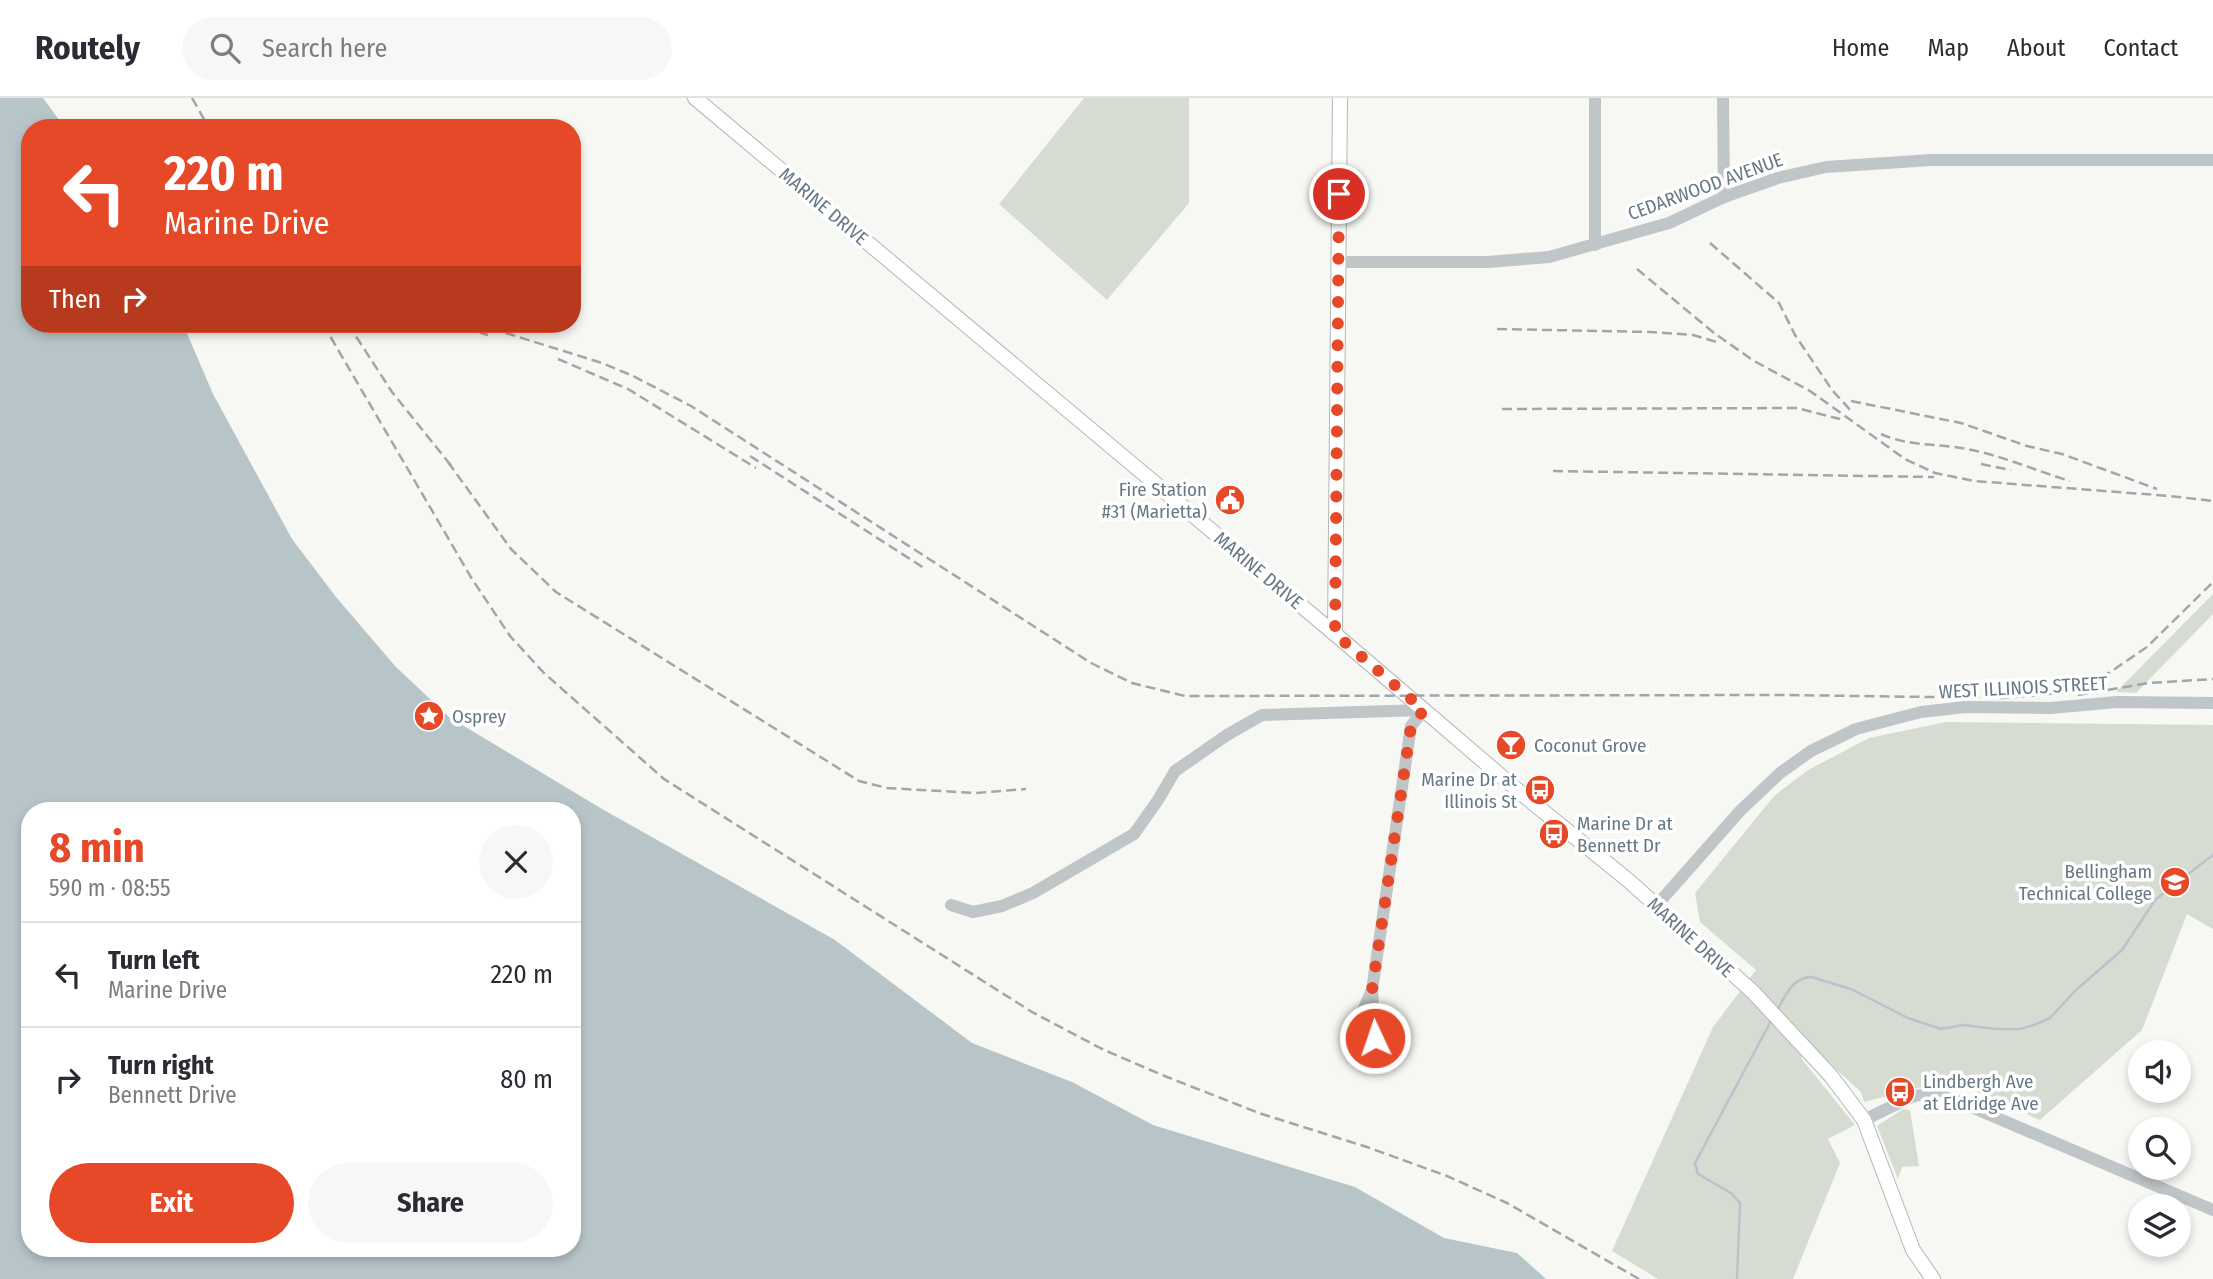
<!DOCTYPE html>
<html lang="en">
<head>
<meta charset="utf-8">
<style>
  body { margin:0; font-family:"Fira Sans Condensed",sans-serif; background:#f7f7f7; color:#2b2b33; height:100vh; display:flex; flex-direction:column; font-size:26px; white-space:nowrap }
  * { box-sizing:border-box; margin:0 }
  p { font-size:23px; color:#7c7c81 }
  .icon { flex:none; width:38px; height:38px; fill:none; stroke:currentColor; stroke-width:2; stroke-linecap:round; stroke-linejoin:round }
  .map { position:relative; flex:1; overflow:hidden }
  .details { position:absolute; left:21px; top:704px; width:560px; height:455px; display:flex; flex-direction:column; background:#fff; border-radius:28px; box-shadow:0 4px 10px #0003 }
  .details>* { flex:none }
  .hud { position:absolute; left:21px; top:21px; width:560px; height:214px; border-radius:28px; box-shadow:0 4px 10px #0003; background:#e54927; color:#fff; overflow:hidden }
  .controls { position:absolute; left:2128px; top:942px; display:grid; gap:14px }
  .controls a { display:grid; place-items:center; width:63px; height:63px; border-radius:50%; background:#fff; box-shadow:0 4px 10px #0003; font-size:35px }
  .pin { position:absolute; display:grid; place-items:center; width:60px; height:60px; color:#fff; margin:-30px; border:4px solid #fff; border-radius:50%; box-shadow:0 2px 7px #0007 }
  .me { position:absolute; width:77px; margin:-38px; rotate:357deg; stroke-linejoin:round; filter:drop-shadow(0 0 5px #0008) }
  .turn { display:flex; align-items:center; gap:24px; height:147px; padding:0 28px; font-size:32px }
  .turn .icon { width:91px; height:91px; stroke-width:2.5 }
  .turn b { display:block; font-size:49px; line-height:60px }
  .then { display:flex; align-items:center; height:66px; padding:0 28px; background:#0003; gap:14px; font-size:26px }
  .round { display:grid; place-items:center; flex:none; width:74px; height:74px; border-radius:37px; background:#f7f7f7 }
  .headline { display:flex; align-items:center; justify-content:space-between; height:119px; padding:0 28px }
  h1 { font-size:42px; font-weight:700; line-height:52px; color:#e54927 }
  .cta { display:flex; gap:14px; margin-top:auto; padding:14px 28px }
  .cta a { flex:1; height:80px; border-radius:42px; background:#e54927; color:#fff; font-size:28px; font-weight:700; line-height:80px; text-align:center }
  .cta a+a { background:#f7f7f7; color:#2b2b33 }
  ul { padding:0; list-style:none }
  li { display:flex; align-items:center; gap:21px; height:105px; padding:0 28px; border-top:2px solid #e1e1e2 }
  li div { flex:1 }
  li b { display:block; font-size:26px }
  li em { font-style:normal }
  header { display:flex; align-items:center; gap:42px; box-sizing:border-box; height:98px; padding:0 35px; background:#fff; border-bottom:2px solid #e1e1e2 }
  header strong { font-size:33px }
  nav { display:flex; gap:38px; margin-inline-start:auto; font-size:24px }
  .search { width:490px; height:63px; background:#f7f7f7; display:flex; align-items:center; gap:18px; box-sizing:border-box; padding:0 24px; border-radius:38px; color:#7c7c81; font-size:26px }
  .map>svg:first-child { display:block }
</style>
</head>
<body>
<header>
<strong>Routely</strong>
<div class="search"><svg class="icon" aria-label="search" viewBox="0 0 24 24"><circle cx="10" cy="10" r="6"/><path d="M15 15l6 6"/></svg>Search here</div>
<nav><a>Home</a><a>Map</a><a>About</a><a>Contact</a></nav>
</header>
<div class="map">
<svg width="2213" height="1181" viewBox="0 0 2213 1181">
  <rect width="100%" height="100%" fill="#f7f7f4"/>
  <!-- green -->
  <g fill="#d7dcd3">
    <polygon points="1084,0 1189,0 1189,105 1107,202 999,106"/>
    <polygon points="2213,496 2213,516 2136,595 2116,594"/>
    <polygon points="1946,624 2213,627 2213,831 2187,816 2142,932 2040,1022 1949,982 1864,1004 1861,994 1813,950 1801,960 1855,1027 1828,1041 1840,1065 1793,1181 1658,1181 1612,1153 1713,929 1756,872 1700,824 1695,795 1774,698 1808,672 1869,640"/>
    <polygon points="1903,1011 1910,1012 1919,1068 1902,1069 1898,1081 1877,1028"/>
  </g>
  <!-- water -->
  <path fill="#b7c5c8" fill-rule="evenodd" d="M0 0H43L65 30H30V226H183L213 296 292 441 336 499 395 568 449 619 602 711 835 842 972 945 1072 984 1153 1027 1355 1089 1444 1140 1517 1155 1546 1181H0ZM30 712H572V1150H30Z"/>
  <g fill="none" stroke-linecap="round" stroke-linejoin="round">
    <!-- stream -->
    <g stroke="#b7c5c8" stroke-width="2.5">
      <path d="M1777 913C1785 898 1792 880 1811 879L1851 891 1908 920 1941 931 1963 927 1996 931H2020L2034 927 2050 920 2076 892 2122 852 2155 802 2213 757"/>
      <polyline points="1737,1181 1740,1105 1731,1095 1698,1076 1695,1065 1772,921"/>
    </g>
    <!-- major casing -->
    <g stroke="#b2b7bb" stroke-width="16">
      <g id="major">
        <polyline points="695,0 1335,536 1522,696 1629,783 1753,894 1831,978 1864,1022 1913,1152 1933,1181"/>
        <polyline points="1335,536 1340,0"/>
      </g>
    </g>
    <!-- minor -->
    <g stroke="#c0c5c8" stroke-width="12">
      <polyline points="1595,0 1595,147"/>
      <polyline points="1723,0 1724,99"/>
      <polyline points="1339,164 1488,164 1549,159 1669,125 1724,99 1778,80 1826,69 1931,62 2213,62"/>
      <polyline points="951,807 973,814 1002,808 1033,795 1134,736 1158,702 1175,673 1227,637 1262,617 1424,612"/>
      <polyline points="1656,808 1740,713 1780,675 1811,653 1856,631 1921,614 1965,609 2051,610 2117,604 2213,605"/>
      <polyline points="1372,892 1375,940 1368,950 1357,951 1353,947 1352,937 1372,892 1411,628 1424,612"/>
      <polyline points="1864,1022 1911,999 1929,995 1955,1002 2213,1112"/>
    </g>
    <!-- major -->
    <use href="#major" stroke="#fff" stroke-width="14"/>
    <!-- rail -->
    <g stroke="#9fa7ac" stroke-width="2.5" stroke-dasharray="10 5" stroke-linecap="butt">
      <polyline points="192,0 209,30"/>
      <polyline points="1710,145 1779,205 1795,237 1832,292 1853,315"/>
      <polyline points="1637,171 1714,235 1754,263 1810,293 1905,361 1935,375 1974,383 2170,398 2213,403"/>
      <polyline points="323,226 472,481 510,538 544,575 664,681 1032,914 1104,952 1167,979 1259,1015 1367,1049 1447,1078 1507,1105 1639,1181"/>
      <polyline points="348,226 392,294 453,370"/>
      <polyline points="451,226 488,237"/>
      <polyline points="477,226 602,265 633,278 691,308 1091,565 1132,585 1185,598 1787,597 2001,600 2043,597 2077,590 2100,581 2147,549 2213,484"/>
      <polyline points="1497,231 1651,234 1693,237 1720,245"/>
      <polyline points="558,261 628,291 756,370"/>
      <polyline points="1851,303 1961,325 2027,348 2062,356 2157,391"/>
      <polyline points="1502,311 1797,310 1840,321"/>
      <path d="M1881 336C1909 349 1941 345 1972 352 2005 359 2037 373 2070 383"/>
      <polyline points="750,358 924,470"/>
      <polyline points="448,364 511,451 556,494 859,683 887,690 975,695 1026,691"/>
      <polyline points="1981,366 2011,372"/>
      <polyline points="1553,373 1934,379"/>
      <polyline points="2078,597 2149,585 2213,581"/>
    </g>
  </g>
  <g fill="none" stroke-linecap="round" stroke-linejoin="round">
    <!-- route -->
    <polyline stroke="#e54927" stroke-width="12" stroke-dasharray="0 21.6" points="1339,96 1335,536 1424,612 1411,628 1372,892 1375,940"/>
  </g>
  <!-- icons -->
  <defs>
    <g id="civic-disc" transform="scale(1.575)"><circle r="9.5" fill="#e54927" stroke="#fff"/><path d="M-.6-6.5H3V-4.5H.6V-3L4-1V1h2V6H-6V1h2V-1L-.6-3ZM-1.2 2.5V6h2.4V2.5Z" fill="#fff"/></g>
    <g id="sight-disc" transform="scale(1.575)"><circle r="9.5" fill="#e54927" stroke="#fff"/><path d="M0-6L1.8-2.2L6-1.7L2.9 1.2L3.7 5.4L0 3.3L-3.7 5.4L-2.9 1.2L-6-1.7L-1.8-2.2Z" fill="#fff"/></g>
    <g id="bar-disc" transform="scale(1.575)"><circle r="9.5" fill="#e54927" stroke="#fff"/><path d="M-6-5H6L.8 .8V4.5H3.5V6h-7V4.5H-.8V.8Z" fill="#fff"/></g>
    <g id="bus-disc" transform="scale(1.575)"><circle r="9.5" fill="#e54927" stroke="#fff"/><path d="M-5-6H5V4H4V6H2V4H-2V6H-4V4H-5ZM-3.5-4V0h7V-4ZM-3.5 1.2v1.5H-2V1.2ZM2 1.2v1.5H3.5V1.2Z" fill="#fff"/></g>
    <g id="university-disc" transform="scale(1.575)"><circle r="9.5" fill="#e54927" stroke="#fff"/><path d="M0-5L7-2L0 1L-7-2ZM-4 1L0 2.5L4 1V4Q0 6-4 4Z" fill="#fff"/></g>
  </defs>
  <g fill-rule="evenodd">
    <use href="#civic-disc" x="1230" y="402"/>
    <use href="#sight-disc" x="429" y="618"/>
    <use href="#bar-disc" x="1511" y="647"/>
    <use href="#bus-disc" x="1540" y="692"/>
    <use href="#bus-disc" x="1554" y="736"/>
    <use href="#university-disc" x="2175" y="784"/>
    <use href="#bus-disc" x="1900" y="994"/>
  </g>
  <g text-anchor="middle" stroke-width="7" stroke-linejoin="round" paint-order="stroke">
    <!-- street labels -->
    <g font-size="19" fill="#667985" stroke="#fff">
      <text transform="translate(1705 88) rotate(-20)" y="7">CEDARWOOD AVENUE</text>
      <text transform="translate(824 108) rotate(40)" y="7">MARINE DRIVE</text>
      <text transform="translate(1259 472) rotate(40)" y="7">MARINE DRIVE</text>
      <text transform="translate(2023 589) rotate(-3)" y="7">WEST ILLINOIS STREET</text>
      <text transform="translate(1691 839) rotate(42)" y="7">MARINE DRIVE</text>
    </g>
    <!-- poi labels -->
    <g font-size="19" fill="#667985" stroke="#fff" text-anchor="start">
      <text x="1207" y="398" text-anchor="end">Fire Station<tspan x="1207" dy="22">#31 (Marietta)</tspan></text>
      <text x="452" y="625">Osprey</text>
      <text x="1534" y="654">Coconut Grove</text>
      <text x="1517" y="688" text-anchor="end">Marine Dr at<tspan x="1517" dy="22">Illinois St</tspan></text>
      <text x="1577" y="732">Marine Dr at<tspan x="1577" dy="22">Bennett Dr</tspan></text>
      <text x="2152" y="780" text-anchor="end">Bellingham<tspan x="2152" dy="22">Technical College</tspan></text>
      <text x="1923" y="990">Lindbergh Ave<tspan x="1923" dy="22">at Eldridge Ave</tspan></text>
    </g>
  </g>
</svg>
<div class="controls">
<a><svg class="icon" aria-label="sound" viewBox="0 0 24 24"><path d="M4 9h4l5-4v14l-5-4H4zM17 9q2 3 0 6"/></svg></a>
<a><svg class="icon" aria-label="search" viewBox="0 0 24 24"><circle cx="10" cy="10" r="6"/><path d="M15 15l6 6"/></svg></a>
<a><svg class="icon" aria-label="layers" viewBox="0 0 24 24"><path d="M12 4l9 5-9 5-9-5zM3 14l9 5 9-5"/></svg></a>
</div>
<div class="pin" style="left:1339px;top:96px;background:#d93025"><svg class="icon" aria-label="arrive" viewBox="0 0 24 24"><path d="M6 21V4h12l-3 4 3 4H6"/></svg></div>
<svg class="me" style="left:1375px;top:940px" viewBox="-20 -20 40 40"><circle r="17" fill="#e54927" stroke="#fff" stroke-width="3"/><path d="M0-11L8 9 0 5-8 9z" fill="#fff"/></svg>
<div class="hud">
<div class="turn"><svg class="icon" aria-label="left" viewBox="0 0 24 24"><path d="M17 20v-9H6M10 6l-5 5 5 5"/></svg><div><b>220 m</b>Marine Drive</div></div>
<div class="then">Then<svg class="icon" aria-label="right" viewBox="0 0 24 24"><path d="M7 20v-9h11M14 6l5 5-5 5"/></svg></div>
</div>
<section class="details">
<div class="headline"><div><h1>8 min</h1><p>590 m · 08:55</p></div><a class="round"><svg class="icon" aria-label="close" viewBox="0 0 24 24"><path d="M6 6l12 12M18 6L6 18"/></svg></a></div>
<ul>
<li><svg class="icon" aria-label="left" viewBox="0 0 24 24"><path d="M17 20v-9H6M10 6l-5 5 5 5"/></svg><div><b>Turn left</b><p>Marine Drive</p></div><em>220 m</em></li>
<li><svg class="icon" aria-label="right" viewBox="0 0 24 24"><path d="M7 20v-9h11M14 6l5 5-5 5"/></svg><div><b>Turn right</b><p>Bennett Drive</p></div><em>80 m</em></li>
</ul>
<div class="cta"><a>Exit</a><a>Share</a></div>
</section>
</div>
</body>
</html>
